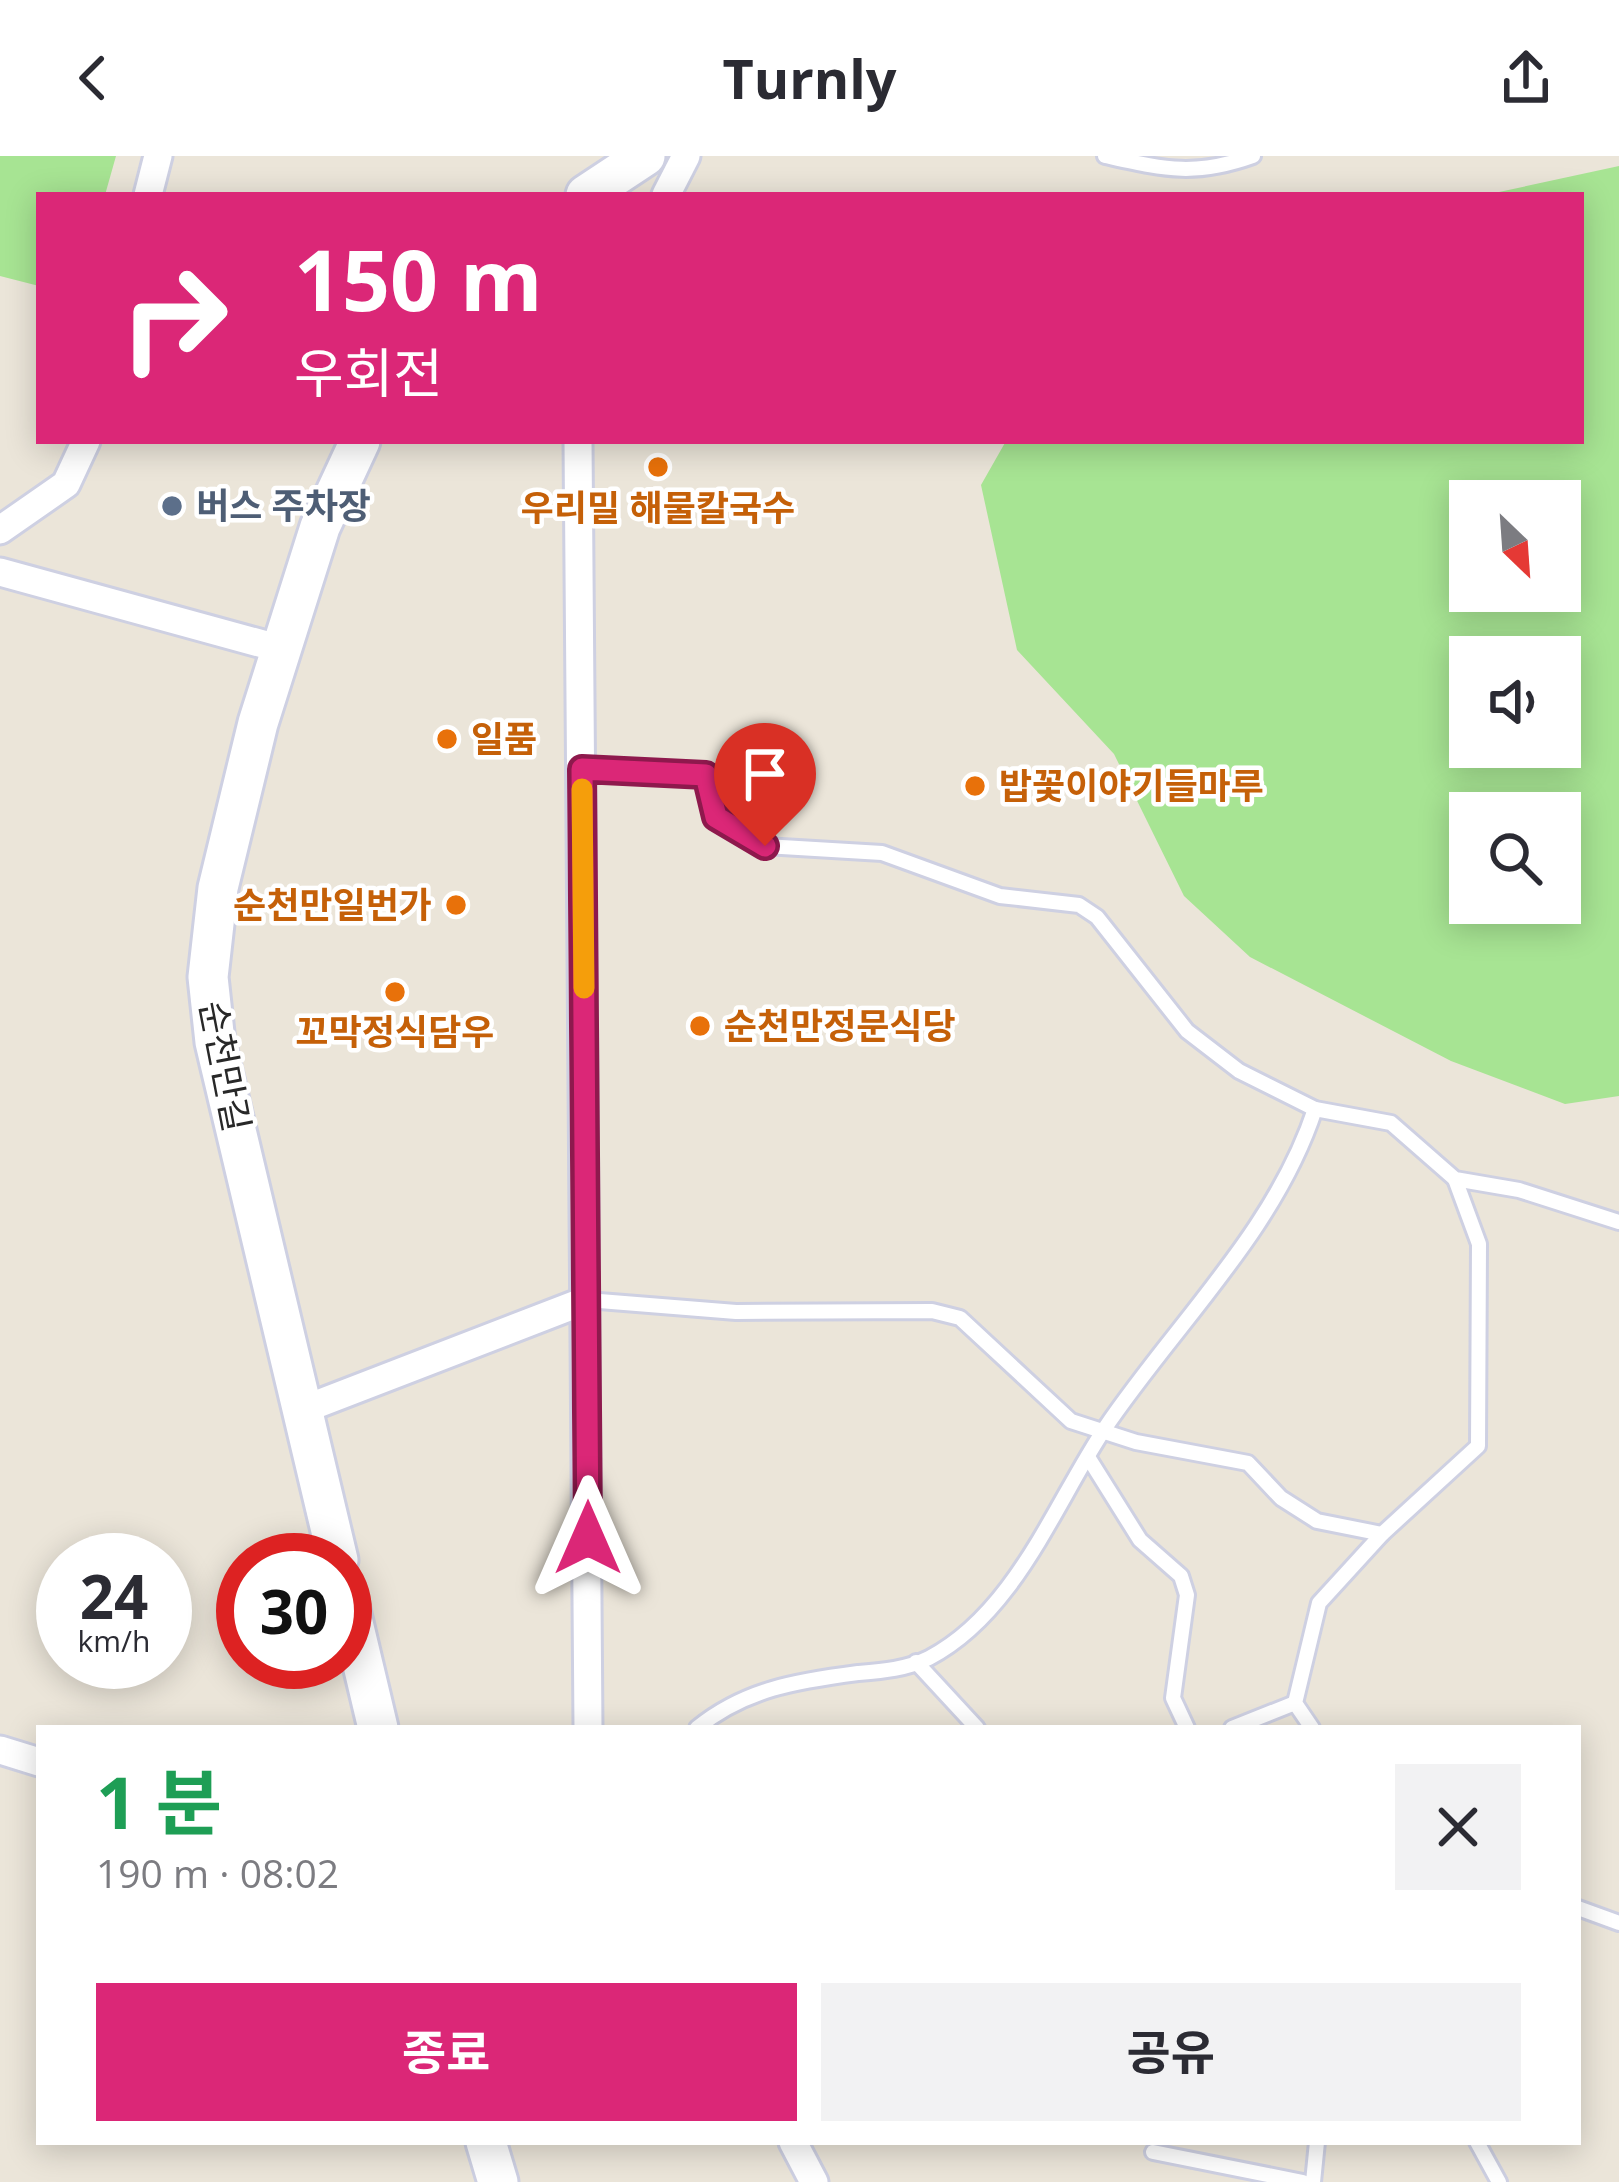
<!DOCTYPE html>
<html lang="ko">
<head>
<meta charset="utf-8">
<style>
  body { margin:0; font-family:"Open Sans","Noto Sans KR",sans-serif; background:#f2f2f3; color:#2b2b33; height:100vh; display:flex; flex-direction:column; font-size:45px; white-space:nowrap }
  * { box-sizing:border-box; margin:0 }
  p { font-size:39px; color:#7c7c81 }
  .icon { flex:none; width:66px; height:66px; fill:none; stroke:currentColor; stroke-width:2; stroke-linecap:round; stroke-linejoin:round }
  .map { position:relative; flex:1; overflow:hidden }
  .sheet { position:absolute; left:36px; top:1569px; width:1545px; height:420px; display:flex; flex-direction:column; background:#fff; border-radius:0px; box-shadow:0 6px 30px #0003 }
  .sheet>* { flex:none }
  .top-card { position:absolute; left:36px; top:36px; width:1548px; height:252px; border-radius:0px; box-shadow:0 6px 30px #0003; background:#db2777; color:#fff; overflow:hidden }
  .needle { width:78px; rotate:155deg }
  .controls { position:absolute; left:1449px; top:324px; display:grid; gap:24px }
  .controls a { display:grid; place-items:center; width:132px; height:132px; border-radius:0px; background:#fff; box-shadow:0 6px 30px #0003; font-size:60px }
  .speed { position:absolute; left:36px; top:1377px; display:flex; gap:24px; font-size:60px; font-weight:700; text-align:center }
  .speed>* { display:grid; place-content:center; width:156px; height:156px; border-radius:50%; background:#fff; box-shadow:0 6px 30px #0003; line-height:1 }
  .speed small { font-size:30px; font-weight:400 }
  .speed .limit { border:18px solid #d22; background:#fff; color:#111 }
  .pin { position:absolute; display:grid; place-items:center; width:102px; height:102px; color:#fff; margin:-123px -51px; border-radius:50% 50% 50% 0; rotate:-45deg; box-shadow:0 0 12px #0007 }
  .pin .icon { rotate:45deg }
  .me { position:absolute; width:132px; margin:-66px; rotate:0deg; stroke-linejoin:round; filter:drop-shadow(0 0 9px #0008) }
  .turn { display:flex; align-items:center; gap:42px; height:252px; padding:0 60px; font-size:54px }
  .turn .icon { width:156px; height:156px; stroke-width:2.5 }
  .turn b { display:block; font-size:84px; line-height:102px }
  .round { display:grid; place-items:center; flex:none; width:126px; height:126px; border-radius:0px; background:#f2f2f3 }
  .overview { display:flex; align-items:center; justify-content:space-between; height:204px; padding:0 60px }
  h1 { font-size:72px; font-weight:700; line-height:90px; color:#1e9e55 }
  .button { display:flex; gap:24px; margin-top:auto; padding:24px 60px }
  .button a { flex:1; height:138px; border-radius:0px; background:#db2777; color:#fff; font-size:48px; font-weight:700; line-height:138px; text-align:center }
  .button a+a { background:#f2f2f3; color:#2b2b33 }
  header { display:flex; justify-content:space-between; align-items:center; height:156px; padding:0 60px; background:#fff; font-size:54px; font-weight:700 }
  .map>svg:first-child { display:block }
</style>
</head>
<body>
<header><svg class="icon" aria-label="back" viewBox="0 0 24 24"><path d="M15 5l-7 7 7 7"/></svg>Turnly<svg class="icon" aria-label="share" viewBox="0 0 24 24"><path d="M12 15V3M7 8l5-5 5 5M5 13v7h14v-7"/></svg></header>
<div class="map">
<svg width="1619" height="2026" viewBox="0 0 1619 2026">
  <rect width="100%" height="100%" fill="#ebe5d9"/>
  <!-- green -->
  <g fill="#a7e493" fill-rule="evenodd">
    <polygon points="0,0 116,0 105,39 39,39 39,130 0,120"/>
    <path d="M1619 10V940L1565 948 1451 905 1250 801 1184 740 1114 598 1017 494 981 329 1006 285H1581V39H1485ZM1470 345H1560V435H1470ZM1470 501H1560V591H1470ZM1470 657H1560V747H1470Z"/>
  </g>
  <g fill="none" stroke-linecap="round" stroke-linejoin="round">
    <!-- lane casing -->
    <g stroke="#ced0e2" stroke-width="20">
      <g id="lane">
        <path d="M1105 0C1164 13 1194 21 1253 0"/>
        <polyline points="582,613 706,619 717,661 765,690 882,697 1000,740 1079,749 1097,761 1187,875 1239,915 1315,953 1391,967 1455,1023 1519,1034 1619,1066"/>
        <polyline points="587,1144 736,1156 932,1155 960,1162 1071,1265 1136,1286 1248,1307 1281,1342 1317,1365 1382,1378"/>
        <polyline points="1088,1301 1140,1384 1181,1420 1187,1439 1173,1542 1187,1572"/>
        <polyline points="916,1506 977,1572"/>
        <path d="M697 1572C745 1533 797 1525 858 1517 882 1515 907 1513 929 1502 1015 1457 1054 1349 1105 1272 1176 1167 1275 1075 1315 953"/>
        <polyline points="1232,1572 1295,1547"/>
        <polyline points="1312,1572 1295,1547 1319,1447 1382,1378 1478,1290 1479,1088 1455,1023"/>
        <polyline points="1578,1752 1619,1767"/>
        <polyline points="1477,1986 1499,2026"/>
        <polyline points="1153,1996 1303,2026"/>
        <polyline points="1313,2026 1317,1986"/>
      </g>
    </g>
    <!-- street casing -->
    <g stroke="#ced0e2" stroke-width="33">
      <g id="street">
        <polyline points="148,39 158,0"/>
        <polyline points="666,39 686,0"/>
        <polyline points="578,285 588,1572"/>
        <polyline points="0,374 66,328 86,285"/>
        <polyline points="0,416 281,493"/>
        <polyline points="302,1254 587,1144"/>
        <polyline points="0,1594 39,1606"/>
        <polyline points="793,1986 814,2026"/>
      </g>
    </g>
    <!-- secondary casing -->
    <g stroke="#ced0e2" stroke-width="45">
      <g id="secondary">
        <polyline points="586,39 645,0"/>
        <polyline points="338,1404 215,886 208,821 218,732 258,567 320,371 360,285"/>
        <polyline points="345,1433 378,1572"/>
        <polyline points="486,1986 498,2026"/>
      </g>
    </g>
    <!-- lane -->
    <use href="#lane" stroke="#fff" stroke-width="14"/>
    <!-- street -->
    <use href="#street" stroke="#fff" stroke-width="27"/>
    <!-- secondary -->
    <use href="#secondary" stroke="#fff" stroke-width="39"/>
  </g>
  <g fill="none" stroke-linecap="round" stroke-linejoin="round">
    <!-- route casing -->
    <g stroke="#8e194d" stroke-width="30">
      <polyline id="route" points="588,1382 582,613 706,619 716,661 765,690"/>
    </g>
    <!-- route -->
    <use href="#route" stroke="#db2777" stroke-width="21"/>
    <!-- slow -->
    <polyline stroke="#f59e0b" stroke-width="21" points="582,633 584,832"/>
  </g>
  <!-- markers -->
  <g fill="#e8710a" stroke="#fff" stroke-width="4.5">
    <circle cx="658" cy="311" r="12"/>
    <circle cx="447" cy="583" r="12"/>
    <circle cx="975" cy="630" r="12"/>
    <circle cx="456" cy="749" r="12"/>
    <circle cx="395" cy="836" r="12"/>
    <circle cx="700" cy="870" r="12"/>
  </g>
  <circle fill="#5c6f8a" stroke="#fff" stroke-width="4.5" cx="172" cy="350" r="12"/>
  <g text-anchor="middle" stroke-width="9" stroke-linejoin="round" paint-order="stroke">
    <!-- service labels -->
    <g font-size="36" font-weight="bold" fill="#4e5e75" stroke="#fff" text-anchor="start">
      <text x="196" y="363">버스 주차장</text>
    </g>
    <!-- food labels -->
    <g font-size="36" font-weight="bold" fill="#c56008" stroke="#fff" text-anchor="start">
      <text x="658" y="365" text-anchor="middle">우리밀 해물칼국수</text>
      <text x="471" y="596">일품</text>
      <text x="999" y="643">밥꽃이야기들마루</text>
      <text x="432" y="762" text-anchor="end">순천만일번가</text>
      <text x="724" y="883">순천만정문식당</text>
      <text x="395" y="889" text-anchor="middle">꼬막정식담우</text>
    </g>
    <!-- street labels -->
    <g font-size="36" fill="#282828" stroke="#fff">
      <text transform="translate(225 910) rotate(79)" y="13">순천만길</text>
    </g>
  </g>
</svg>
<div class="controls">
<a><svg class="needle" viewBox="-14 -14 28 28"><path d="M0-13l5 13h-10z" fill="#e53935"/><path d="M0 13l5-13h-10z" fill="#7c7c81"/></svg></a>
<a><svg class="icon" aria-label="sound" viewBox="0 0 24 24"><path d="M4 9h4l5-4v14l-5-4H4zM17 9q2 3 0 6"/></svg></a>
<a><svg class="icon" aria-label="search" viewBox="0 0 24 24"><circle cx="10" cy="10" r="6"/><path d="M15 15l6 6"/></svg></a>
</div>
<div class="speed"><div>24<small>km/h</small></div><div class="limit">30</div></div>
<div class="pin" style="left:765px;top:690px;background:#d93025"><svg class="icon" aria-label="arrive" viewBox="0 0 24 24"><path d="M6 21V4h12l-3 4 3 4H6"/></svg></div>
<svg class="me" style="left:588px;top:1382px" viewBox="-20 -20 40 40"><path d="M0-17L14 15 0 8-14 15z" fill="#db2777" stroke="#fff" stroke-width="4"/></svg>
<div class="top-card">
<div class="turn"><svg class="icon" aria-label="right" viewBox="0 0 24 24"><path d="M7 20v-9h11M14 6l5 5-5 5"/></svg><div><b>150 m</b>우회전</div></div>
</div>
<section class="sheet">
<div class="overview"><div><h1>1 분</h1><p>190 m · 08:02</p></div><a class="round"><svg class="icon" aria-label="close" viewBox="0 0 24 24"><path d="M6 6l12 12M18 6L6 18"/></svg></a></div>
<div class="button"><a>종료</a><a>공유</a></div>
</section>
</div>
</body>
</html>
